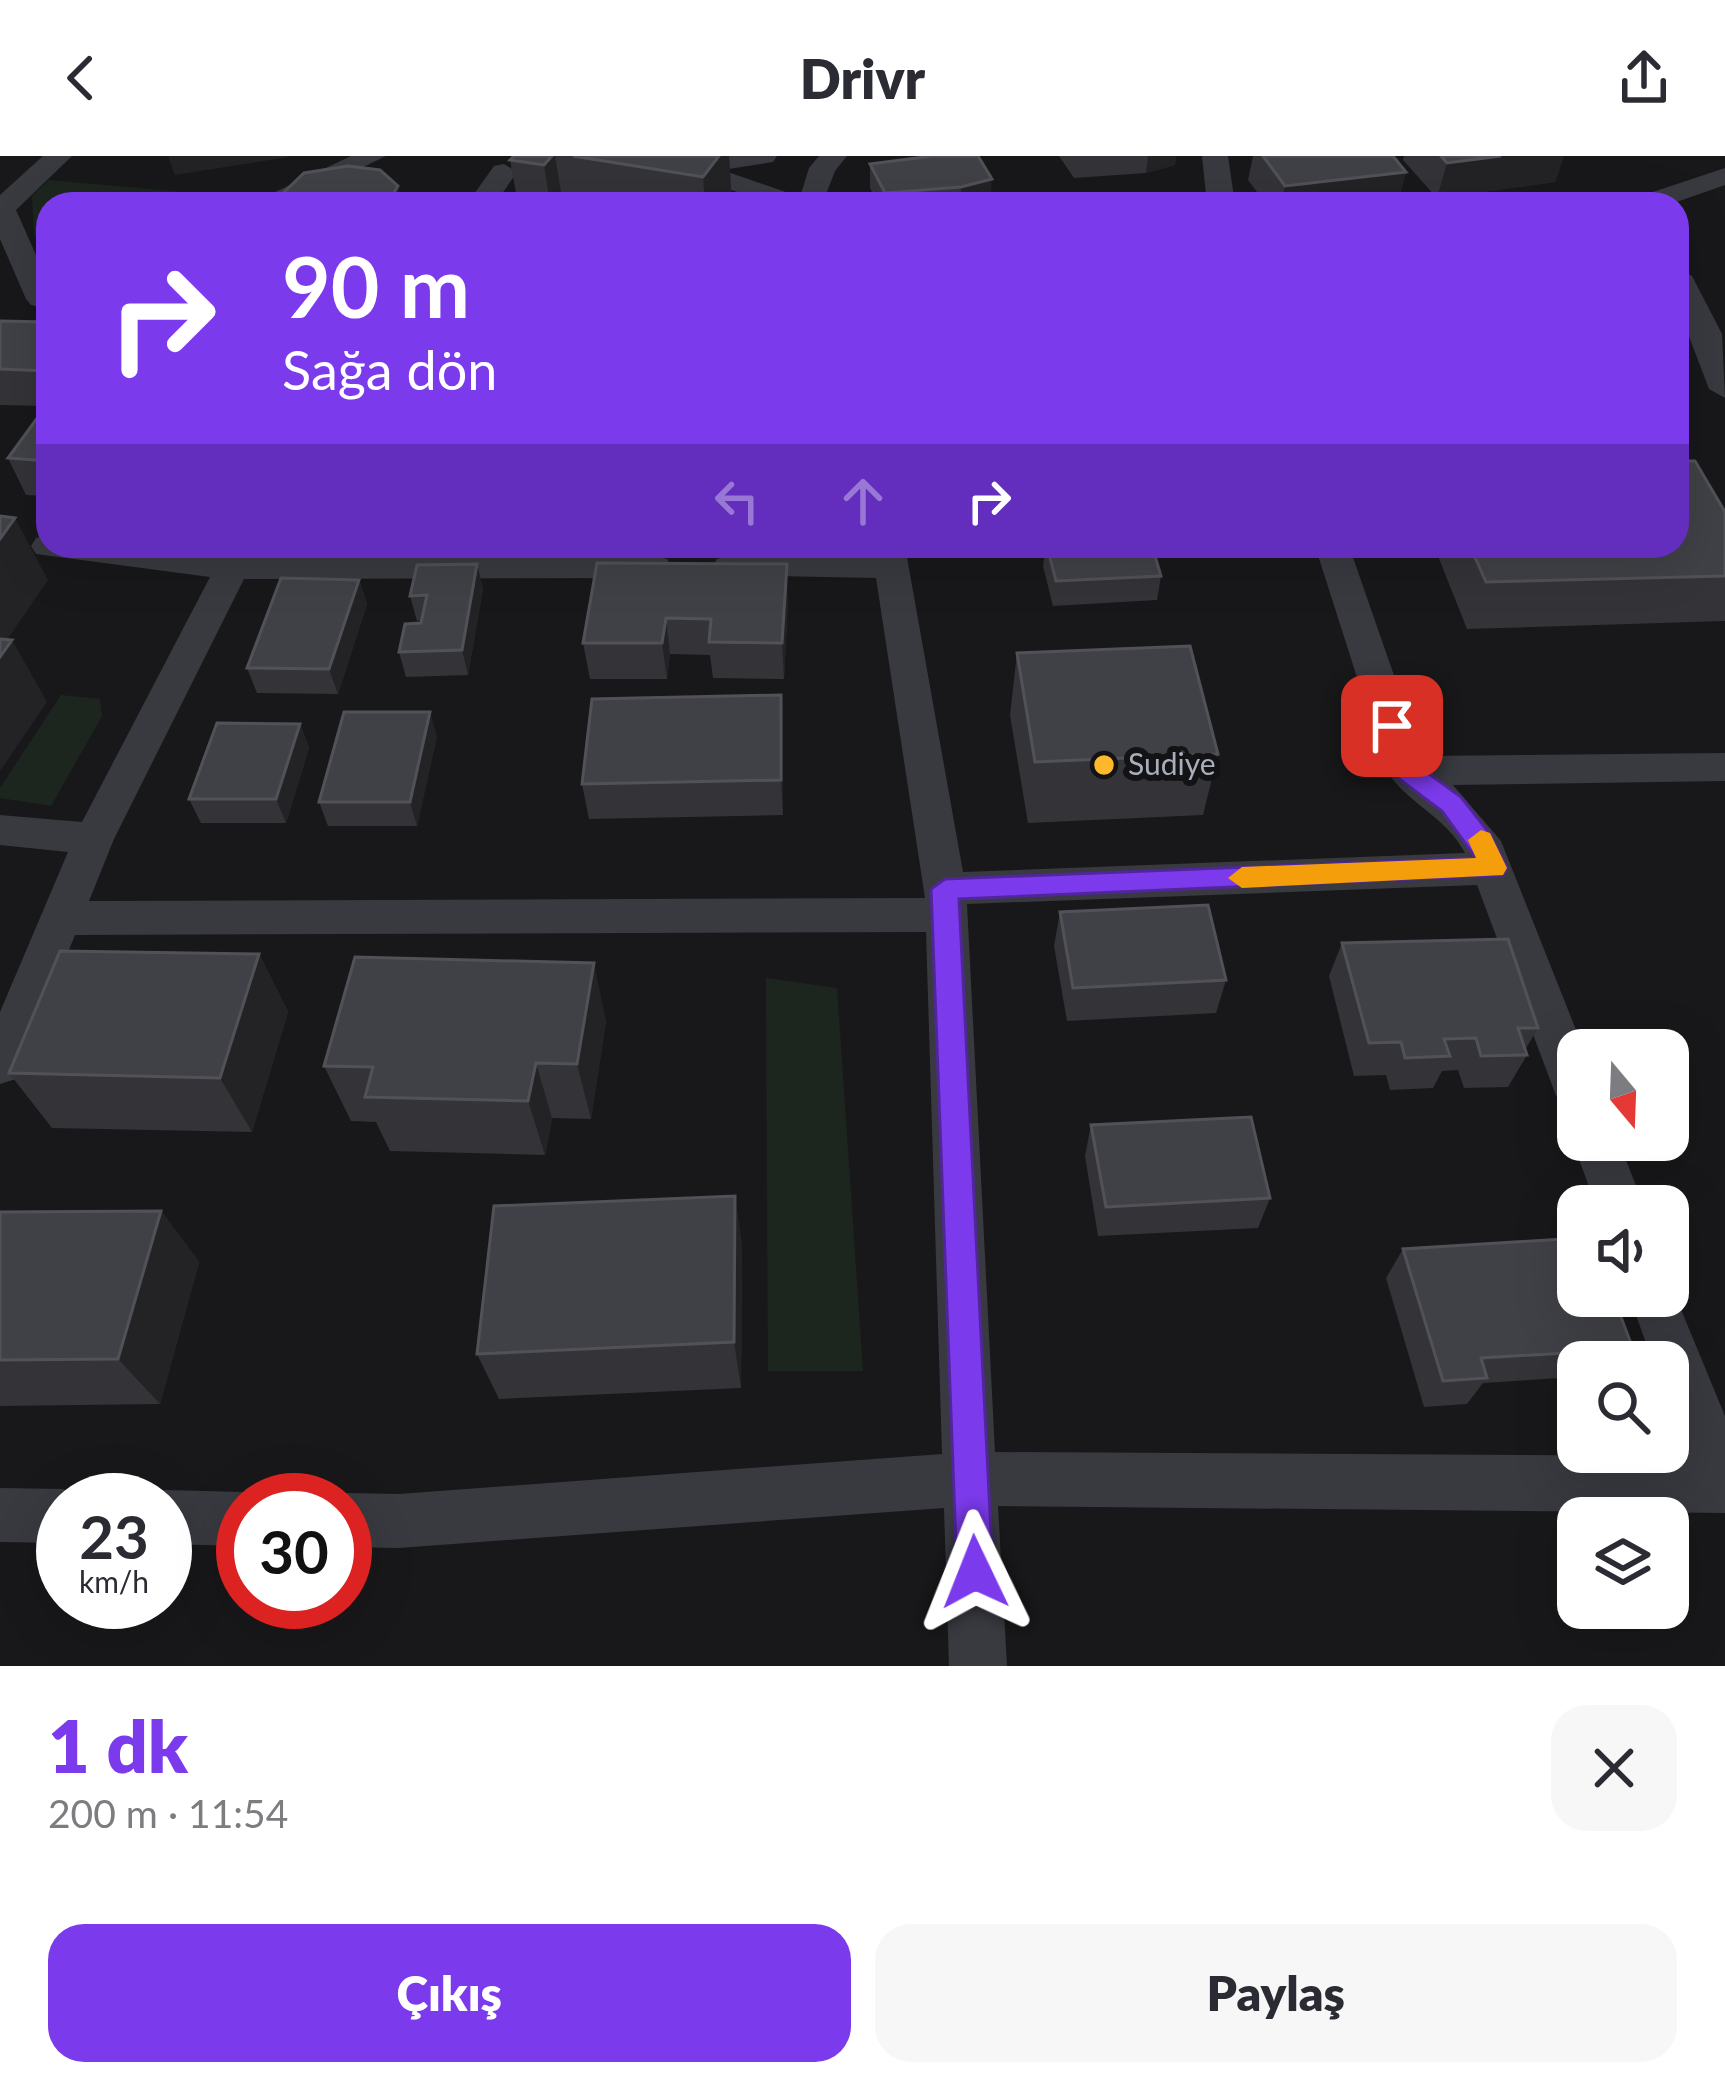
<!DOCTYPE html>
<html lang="tr">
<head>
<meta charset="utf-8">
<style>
  body { margin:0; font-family:Lato,sans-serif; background:#f7f7f7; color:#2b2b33; height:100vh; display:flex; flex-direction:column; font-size:45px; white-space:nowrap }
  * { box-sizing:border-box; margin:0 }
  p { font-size:39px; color:#7c7c81 }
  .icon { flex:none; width:66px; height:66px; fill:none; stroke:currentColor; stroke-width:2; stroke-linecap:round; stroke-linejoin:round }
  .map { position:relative; height:1510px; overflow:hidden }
  .sheet { display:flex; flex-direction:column; background:#fff; flex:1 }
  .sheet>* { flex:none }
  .hud { position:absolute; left:36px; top:36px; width:1653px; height:366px; border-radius:36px; box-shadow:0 12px 48px #0002; background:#7c3aed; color:#fff; overflow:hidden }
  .needle { width:78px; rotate:161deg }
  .controls { position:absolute; left:1557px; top:873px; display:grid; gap:24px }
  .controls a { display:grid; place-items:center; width:132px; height:132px; border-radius:24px; background:#fff; box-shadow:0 12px 48px #0002; font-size:60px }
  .speed { position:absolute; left:36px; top:1317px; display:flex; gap:24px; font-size:60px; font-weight:700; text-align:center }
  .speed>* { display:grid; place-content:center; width:156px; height:156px; border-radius:50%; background:#fff; box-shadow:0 12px 48px #0002; line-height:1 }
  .speed small { font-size:30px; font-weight:400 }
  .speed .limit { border:18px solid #d22; background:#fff; color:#111 }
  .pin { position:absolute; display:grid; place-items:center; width:102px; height:102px; color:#fff; margin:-51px; border-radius:24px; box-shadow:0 6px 18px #0006 }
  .me { position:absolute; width:132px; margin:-66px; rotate:358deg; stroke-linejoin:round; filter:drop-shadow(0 0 9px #0008) }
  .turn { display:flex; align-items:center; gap:42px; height:252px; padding:0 48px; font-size:54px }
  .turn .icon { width:156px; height:156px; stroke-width:2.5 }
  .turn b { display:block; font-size:84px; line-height:102px }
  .lanes { display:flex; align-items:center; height:114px; padding:0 48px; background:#0003; justify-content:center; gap:60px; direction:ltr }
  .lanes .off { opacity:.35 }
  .round { display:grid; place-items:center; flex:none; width:126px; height:126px; border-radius:36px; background:#f7f7f7 }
  .summary { display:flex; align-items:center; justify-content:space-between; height:204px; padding:0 48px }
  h1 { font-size:72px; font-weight:800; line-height:90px; color:#7c3aed }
  .action { display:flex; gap:24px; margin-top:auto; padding:24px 48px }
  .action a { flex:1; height:138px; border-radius:36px; background:#7c3aed; color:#fff; font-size:48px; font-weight:800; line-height:138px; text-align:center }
  .action a+a { background:#f7f7f7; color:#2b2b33 }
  header { display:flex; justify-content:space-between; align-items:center; height:156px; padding:0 48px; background:#fff; font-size:54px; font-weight:800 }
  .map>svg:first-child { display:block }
</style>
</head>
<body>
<header><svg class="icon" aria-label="back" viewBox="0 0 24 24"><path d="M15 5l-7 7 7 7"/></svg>Drivr<svg class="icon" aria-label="share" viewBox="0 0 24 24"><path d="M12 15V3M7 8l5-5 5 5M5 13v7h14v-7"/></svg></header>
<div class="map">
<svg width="1725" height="1510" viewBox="0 0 1725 1510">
  <rect width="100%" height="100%" fill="#18181a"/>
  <!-- green -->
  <g fill="#1d261e">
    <polygon points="49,24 227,40 205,48 48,48 48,94 34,78 32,40"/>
    <polygon points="61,539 100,543 102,560 51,650 0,642 0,632"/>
    <polygon points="766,822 837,832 863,1215 768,1215"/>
  </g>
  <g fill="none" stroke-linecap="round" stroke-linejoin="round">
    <!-- street -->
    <g fill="#383a40" fill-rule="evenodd">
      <polygon points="43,0 72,0 16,54 48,126 48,153 31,149 26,143 0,83 0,39"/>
      <polygon points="351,0 386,0 287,48 250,48"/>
      <path d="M613 0H777L773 6 722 14 800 41 809 12 819 0H847L835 15 823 46C775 57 729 30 681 18 660 13 638 11 617 6Z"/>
      <polygon points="1202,0 1228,0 1235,48 1207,48"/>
      <polygon points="504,8 517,16 495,48 467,48 494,10"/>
      <polygon points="1725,12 1725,29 1671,48 1631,48 1635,42"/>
      <polygon points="1677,111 1692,120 1722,178 1725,242 1709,233 1677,149"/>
      <path d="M48 379V390H141L222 400 227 390H261L256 400H655L667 403 672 411 667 419 655 422 244 423 114 683 89 745 925 742 876 422 717 419 712 411 717 403 729 400 872 399 871 390H905L963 716 1465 697C1445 659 1405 646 1387 615L1315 390H1349L1422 600 1725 597V625L1453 629 1501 685 1584 894H1578V957L1562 951 1555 937 1477 729 967 748 995 1296 1687 1300 1668 1247V1206H1653L1629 1140H1668V1122L1725 1260V1357L998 1350 1007 1510H949L944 1352 399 1392 345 1391V1344H328L345 1337 399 1338 942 1298 926 776 75 779 16 923 0 928V856L68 696 0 689V659L82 666 210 421 36 398 31 390 36 382Z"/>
      <polygon points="1578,971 1578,984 1618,984 1644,1050 1596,1050 1572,984"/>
      <polygon points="0,1332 63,1333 84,1344 63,1344 63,1387 0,1386"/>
      <polygon points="165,1334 243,1336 262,1344 243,1344 243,1390 165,1388 165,1344 145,1344"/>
    </g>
  </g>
  <!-- wall -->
  <g fill="#343438">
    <polygon points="514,0 729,0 732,48 518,48 510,4"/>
    <polygon points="932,0 990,47 878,48 870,32 870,8"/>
    <polygon points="1059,0 1176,0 1175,9 1146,17 1074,22"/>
    <polygon points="1253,0 1393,0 1406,16 1397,48 1266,48 1248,24"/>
    <polygon points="1404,0 1564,0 1555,26 1437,42 1403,4"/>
    <polygon points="0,165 48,166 48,340 26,339 8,302 45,250 0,249"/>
    <polygon points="1725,356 1725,465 1467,473 1434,390 1677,390"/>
    <polygon points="1046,390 1152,390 1161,420 1157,444 1053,450 1043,410"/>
    <polygon points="597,407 788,444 784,523 713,522 710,499 670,498 667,523 590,523 583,487"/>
    <polygon points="359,424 367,448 338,538 257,537 247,512"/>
    <polygon points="483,432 468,519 406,521 399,496 422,464 417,465 410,440"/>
    <polygon points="1017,497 1218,598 1203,659 1028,667 1010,559"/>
    <polygon points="300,568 309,592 286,667 201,667 189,643"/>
    <polygon points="783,575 783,659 589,663 582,628"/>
    <polygon points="437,580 417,670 328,670 319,646"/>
    <polygon points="1060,756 1226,824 1216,857 1067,865 1054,790"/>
    <polygon points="1342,787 1538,872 1525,894 1527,899 1508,931 1464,932 1458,914 1442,915 1433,932 1390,934 1386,919 1354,920 1329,820"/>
    <polygon points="259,798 288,856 252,976 52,972 9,917"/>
    <polygon points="606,865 591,963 552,962 545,999 390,995 376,966 351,965 324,910"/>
    <polygon points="1091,969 1270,1042 1258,1072 1098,1080 1085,1000"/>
    <polygon points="735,1040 742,1091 741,1232 499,1243 477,1198"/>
    <polygon points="161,1055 199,1106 160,1248 0,1250 0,1056"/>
    <polygon points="1403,1093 1638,1206 1578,1206 1578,1236 1564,1237 1560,1222 1483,1227 1467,1248 1424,1251 1386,1122"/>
  </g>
  <!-- shaded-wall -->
  <g fill="#232326">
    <polygon points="168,0 288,0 289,1 175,19"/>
    <polygon points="552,0 555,0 563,48 550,48 544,9"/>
    <polygon points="719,0 729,0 732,48 705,48 703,21"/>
    <polygon points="1148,0 1176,0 1175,9 1146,17"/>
    <polygon points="1501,0 1564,0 1555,26 1437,42 1447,7"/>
    <polygon points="1406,16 1397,48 1281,48 1285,30"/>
    <polygon points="992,23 990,47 960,48 961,31"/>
    <polygon points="398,30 402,48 387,48"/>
    <polygon points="15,362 48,424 0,494 0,383"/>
    <polygon points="477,408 483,432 468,519 462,494"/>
    <polygon points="787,408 788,444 784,523 782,487"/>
    <polygon points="359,424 367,448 338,538 329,513"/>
    <polygon points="666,462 670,498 667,523 662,487"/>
    <polygon points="12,484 47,546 0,615 0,501"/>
    <polygon points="781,539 783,575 783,659 781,624"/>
    <polygon points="430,556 437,580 417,670 410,646"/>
    <polygon points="300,568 309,592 286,667 276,643"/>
    <polygon points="259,798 288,856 252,976 220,922"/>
    <polygon points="594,807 606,865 591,963 577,908"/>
    <polygon points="536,907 552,962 545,999 528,945"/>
    <polygon points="735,1040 742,1091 741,1232 734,1186"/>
    <polygon points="161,1055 199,1106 160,1248 118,1203"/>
  </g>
  <!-- building -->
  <g fill="#404146" stroke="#515258" stroke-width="3">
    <polygon points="514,0 552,0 544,9 510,4"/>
    <polygon points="573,0 719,0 703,21"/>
    <polygon points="932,0 978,0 992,23 961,31 885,37 870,8"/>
    <polygon points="1263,0 1393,0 1406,16 1285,30"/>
    <polygon points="1441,0 1501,0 1447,7"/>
    <polygon points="348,10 380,14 398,30 387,48 273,48 274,46 304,17"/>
    <polygon points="0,165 48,166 48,215 0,213"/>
    <polygon points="46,250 48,250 48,305 8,302"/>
    <polygon points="1677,305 1695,305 1725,356 1725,420 1486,426 1470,390 1677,390"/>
    <polygon points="0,360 15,362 0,383"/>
    <polygon points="1047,390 1152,390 1161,420 1056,425"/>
    <polygon points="597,407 787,408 782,487 709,486 711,463 666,462 662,487 583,487"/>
    <polygon points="477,408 462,494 399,496 405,468 421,467 427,439 410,440 417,409"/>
    <polygon points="281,422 359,424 329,513 247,512"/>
    <polygon points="0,483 12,484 0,501"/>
    <polygon points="1190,490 1218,598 1035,606 1017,497"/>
    <polygon points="781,539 781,624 582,628 592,543"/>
    <polygon points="344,556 430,556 410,646 319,646"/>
    <polygon points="217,567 300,568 276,643 189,643"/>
    <polygon points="1208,749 1226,824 1073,832 1060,756"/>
    <polygon points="1508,783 1538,872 1518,872 1527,899 1481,900 1476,882 1444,883 1450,900 1405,902 1401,886 1369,887 1342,787"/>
    <polygon points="60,795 259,798 220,922 9,917"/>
    <polygon points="355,801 594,807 577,908 536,907 528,945 365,941 373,911 324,910"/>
    <polygon points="1251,961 1270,1042 1106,1051 1091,969"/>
    <polygon points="735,1040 734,1186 477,1198 494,1050"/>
    <polygon points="161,1055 118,1203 0,1204 0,1056"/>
    <polygon points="1578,1082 1578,1140 1613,1140 1638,1206 1587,1206 1583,1196 1481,1202 1487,1222 1443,1225 1403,1093"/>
  </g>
  <!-- route -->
  <polygon fill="#7c3aed" stroke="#51269a" stroke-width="3" points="1392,561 1405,570 1418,610 1461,641 1490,678 1507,712 1503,719 959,743 993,1416 988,1429 975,1434 963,1429 957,1416 931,733 945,723 1476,702 1442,655 1398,622 1380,570"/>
  <!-- slow -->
  <polygon fill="#f59e0b" points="1481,674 1490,677 1507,712 1503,719 1242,732 1228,722 1242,711 1476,702 1468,684"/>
  <!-- markers -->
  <circle fill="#ffb82b" stroke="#131315" stroke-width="4.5" cx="1104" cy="609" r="12"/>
  <g text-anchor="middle" stroke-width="12" stroke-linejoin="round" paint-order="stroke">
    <!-- poi labels -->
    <g font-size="30" fill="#a9aebb" stroke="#131315" text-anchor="start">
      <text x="1128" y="619">Sudiye</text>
    </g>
  </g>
</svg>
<div class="controls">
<a><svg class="needle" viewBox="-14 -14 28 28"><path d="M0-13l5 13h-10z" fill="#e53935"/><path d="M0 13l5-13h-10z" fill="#7c7c81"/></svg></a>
<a><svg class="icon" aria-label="sound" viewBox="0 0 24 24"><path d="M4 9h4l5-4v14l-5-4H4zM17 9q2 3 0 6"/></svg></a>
<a><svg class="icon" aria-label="search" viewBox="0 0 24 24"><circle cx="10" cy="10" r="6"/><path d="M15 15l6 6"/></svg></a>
<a><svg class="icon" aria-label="layers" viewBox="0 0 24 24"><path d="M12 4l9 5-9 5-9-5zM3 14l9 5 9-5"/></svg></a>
</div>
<div class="speed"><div>23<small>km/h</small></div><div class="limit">30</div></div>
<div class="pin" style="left:1392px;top:570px;background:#d93025"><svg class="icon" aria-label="arrive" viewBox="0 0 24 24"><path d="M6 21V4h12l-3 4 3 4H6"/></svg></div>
<svg class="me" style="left:975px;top:1416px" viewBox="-20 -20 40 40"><path d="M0-17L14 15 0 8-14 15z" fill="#7c3aed" stroke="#fff" stroke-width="4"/></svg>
<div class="hud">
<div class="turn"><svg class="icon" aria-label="right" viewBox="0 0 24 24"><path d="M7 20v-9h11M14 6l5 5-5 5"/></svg><div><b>90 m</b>Sağa dön</div></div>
<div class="lanes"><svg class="icon off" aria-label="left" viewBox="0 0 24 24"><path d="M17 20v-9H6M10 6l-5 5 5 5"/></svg><svg class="icon off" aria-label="ahead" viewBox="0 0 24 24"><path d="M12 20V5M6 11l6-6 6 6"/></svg><svg class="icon" aria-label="right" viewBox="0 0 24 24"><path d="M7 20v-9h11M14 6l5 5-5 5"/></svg></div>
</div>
</div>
<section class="sheet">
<div class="summary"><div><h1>1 dk</h1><p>200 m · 11:54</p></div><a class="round"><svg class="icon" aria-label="close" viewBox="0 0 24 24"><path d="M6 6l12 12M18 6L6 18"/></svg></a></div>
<div class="action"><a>Çıkış</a><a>Paylaş</a></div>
</section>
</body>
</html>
